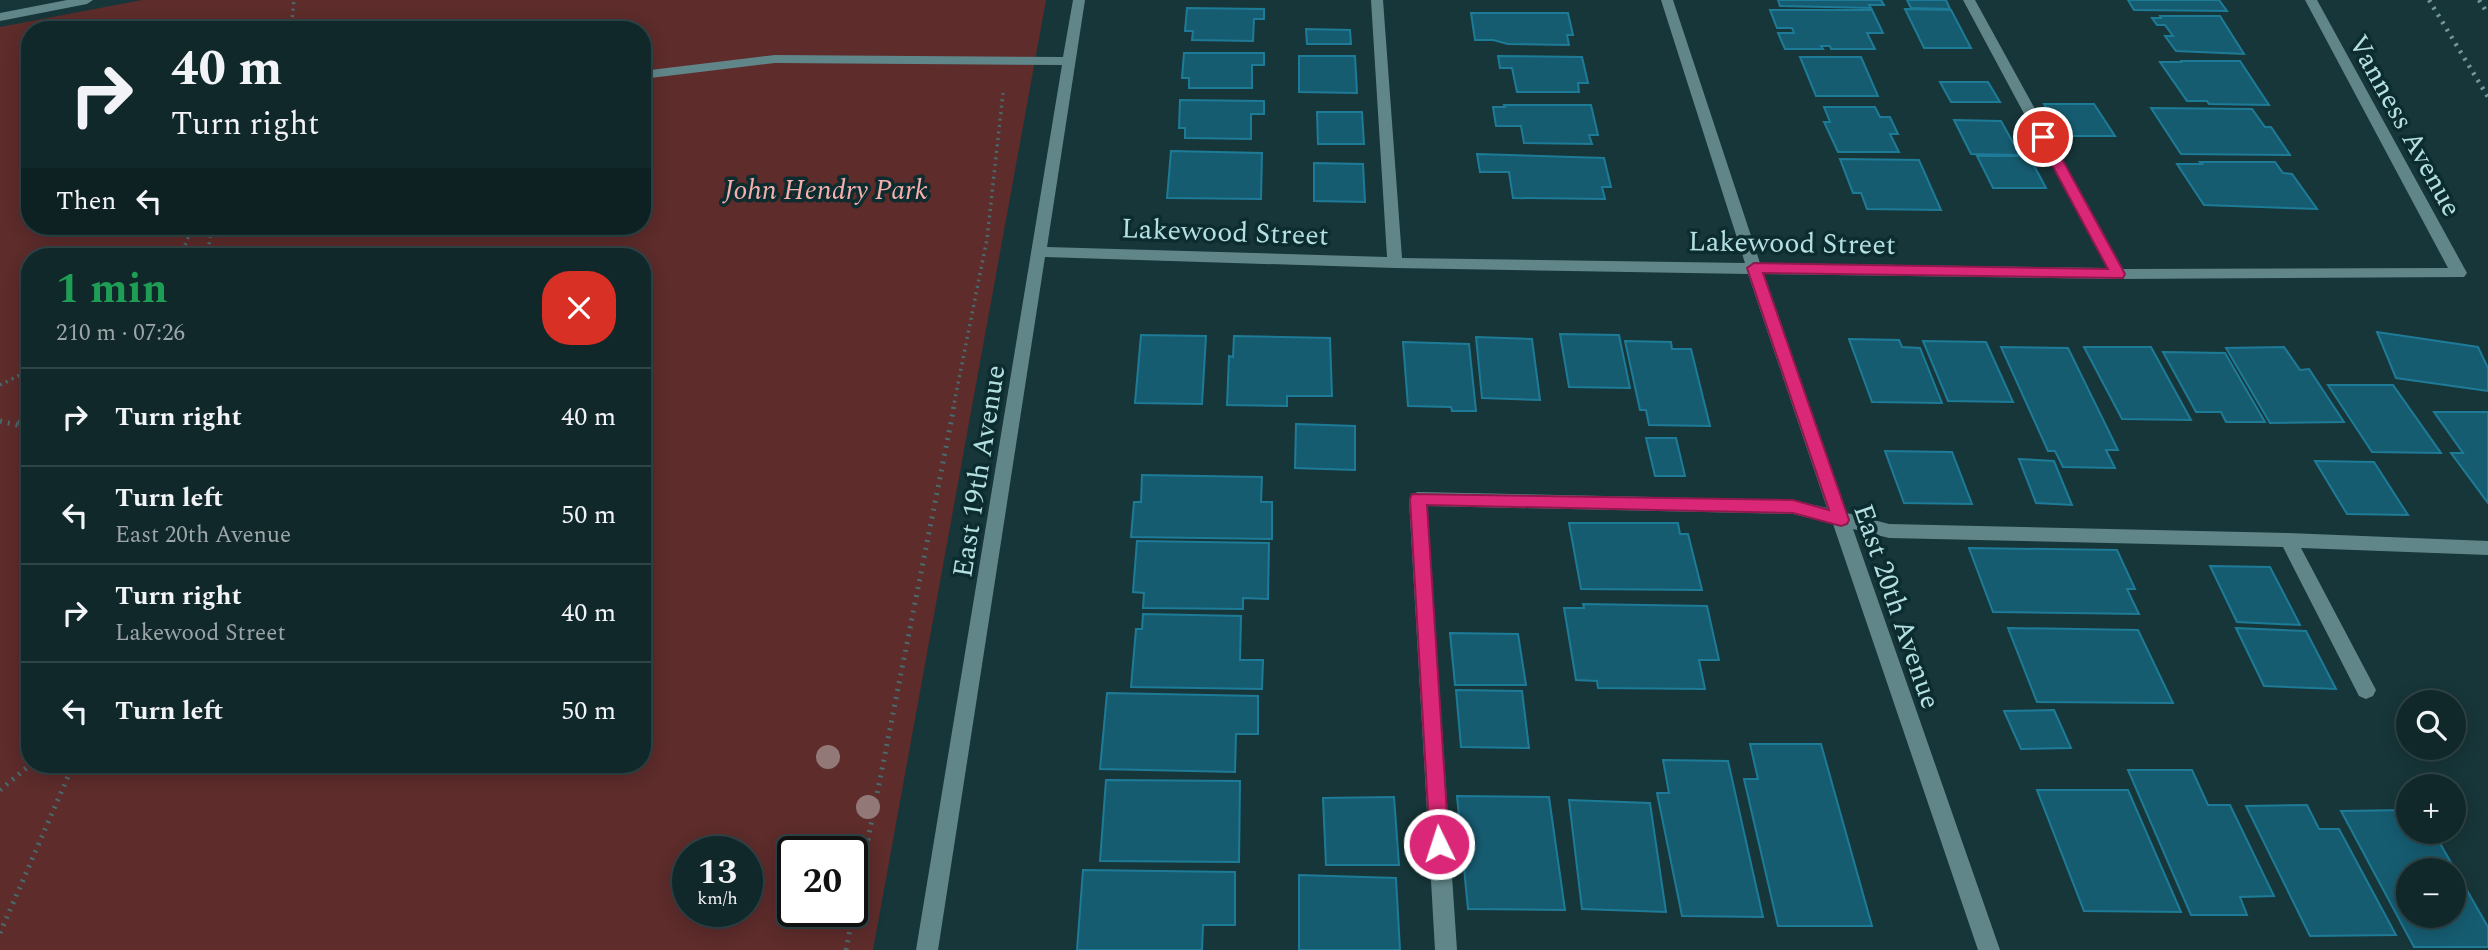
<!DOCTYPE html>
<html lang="en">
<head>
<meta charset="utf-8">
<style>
  body { margin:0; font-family:Spectral,serif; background:#1e3437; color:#f1f3f6; height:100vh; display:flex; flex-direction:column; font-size:26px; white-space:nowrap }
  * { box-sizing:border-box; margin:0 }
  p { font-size:23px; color:#9ca6a9 }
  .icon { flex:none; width:38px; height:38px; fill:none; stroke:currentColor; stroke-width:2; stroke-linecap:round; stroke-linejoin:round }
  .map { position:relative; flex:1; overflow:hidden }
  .drawer { position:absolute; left:21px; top:248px; width:630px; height:525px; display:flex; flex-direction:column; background:#11282b; border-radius:28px; box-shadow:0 4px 18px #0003,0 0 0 2px #304447 }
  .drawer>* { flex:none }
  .banner { position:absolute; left:21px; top:21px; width:630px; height:214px; border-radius:28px; box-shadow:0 4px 18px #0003,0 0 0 2px #304447; background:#11282b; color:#f1f3f6; overflow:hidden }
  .fabs { position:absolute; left:2396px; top:690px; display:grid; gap:14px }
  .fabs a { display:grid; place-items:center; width:70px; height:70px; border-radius:50%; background:#11282b; box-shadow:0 4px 18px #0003,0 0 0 2px #304447; font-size:35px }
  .speed { position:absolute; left:672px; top:836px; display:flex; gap:14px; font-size:35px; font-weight:700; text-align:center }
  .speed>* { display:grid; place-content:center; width:91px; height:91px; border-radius:50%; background:#11282b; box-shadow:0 4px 18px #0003,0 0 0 2px #304447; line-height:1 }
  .speed small { font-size:18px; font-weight:400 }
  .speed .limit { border:4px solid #111; border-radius:10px; background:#fff; color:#111 }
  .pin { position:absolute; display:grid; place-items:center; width:60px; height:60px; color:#fff; margin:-30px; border:4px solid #fff; border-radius:50%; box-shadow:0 2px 7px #0007 }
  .me { position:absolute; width:77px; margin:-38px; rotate:356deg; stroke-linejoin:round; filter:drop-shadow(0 0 5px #0008) }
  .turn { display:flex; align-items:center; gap:24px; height:147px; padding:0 35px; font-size:32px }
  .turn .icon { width:91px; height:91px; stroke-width:2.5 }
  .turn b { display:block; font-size:49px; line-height:60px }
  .then { display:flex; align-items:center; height:66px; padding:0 35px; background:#0003; gap:14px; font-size:26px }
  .round { display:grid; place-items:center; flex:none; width:74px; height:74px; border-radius:28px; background:#1e3437 }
  .head { display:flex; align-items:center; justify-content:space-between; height:119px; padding:0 35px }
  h1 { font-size:42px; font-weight:700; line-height:52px; color:#1e9e55 }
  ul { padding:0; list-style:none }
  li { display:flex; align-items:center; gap:21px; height:98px; padding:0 35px; border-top:2px solid #304447 }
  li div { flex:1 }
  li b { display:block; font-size:26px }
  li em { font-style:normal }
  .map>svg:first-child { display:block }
</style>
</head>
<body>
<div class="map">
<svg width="2488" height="950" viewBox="0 0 2488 950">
  <rect width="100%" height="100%" fill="#173639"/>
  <!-- green -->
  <path fill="#5d2c2b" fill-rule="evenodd" d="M142 0H1046L873 950H0V27ZM30 30H642V226H30ZM30 257H642V765H30ZM688 852H747V912H688ZM793 852H852V912H793Z"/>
  <!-- building -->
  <g fill="#165c71" stroke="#1e7b97" stroke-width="2" fill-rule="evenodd">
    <polygon points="1778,0 1881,0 1884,5 1869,5 1871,8 1780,6"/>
    <polygon points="1907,0 1946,0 1950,9 1911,8"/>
    <polygon points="2128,0 2219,0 2227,11 2134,10"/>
    <polygon points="1187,8 1264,9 1264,19 1254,19 1253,41 1192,40 1193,31 1185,31"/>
    <polygon points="1905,9 1951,10 1971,48 1924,48"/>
    <polygon points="1770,10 1872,10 1883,33 1867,33 1875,49 1831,49 1830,46 1821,46 1823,49 1785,49 1778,33 1794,33 1792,28 1777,28"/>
    <polygon points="1471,13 1568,13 1573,35 1567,35 1569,45 1508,44 1493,40 1475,40"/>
    <polygon points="2160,16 2220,16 2244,54 2176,51 2165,36 2173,36 2165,25 2157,25 2152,18 2161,18"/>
    <polygon points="1306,29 1350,30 1351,44 1307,44"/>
    <polygon points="1184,53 1264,53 1264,65 1252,65 1252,88 1189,88 1189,78 1182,78"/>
    <polygon points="1299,56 1355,56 1357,93 1299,92"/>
    <polygon points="1498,56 1582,57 1588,83 1578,83 1579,92 1517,92 1512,68 1500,68"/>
    <polygon points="1800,57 1861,57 1878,96 1816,96"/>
    <polygon points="2180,61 2240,61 2269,105 2209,104 2207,101 2187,101 2160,62 2182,62"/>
    <polygon points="1940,82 1988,82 2000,102 1951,102"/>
    <polygon points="1180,100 1264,101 1264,114 1251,114 1251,139 1185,138 1185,128 1179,128"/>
    <polygon points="2044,104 2094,104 2115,136 2063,136"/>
    <polygon points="1504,105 1591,105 1598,135 1589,135 1592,144 1524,143 1521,126 1496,126 1493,107 1505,107"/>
    <polygon points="1824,107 1875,107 1880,117 1890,117 1898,134 1890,134 1899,152 1838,152 1824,122 1830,122"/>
    <polygon points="2151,108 2252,109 2265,127 2271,127 2290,155 2181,154"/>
    <polygon points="1317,112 1362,112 1364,144 1318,144"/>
    <polygon points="1954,120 2001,121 2020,155 1971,154"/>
    <polygon points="1171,151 1262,153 1261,199 1167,198"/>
    <polygon points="1477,154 1604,158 1611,187 1602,187 1605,199 1513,198 1509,172 1480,172"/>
    <polygon points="1977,156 2029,156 2046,188 1993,188"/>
    <polygon points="1840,159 1919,160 1941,210 1867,209 1861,193 1853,193"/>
    <polygon points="2200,162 2275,162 2283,173 2292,174 2317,209 2204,205 2177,164 2202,164"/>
    <polygon points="1314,163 1363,164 1365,202 1314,201"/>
    <polygon points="2377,332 2478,347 2488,368 2488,391 2396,378"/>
    <polygon points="1560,334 1619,335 1630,388 1569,387"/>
    <polygon points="1141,335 1206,336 1202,404 1135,403"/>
    <polygon points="1234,336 1330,338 1332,396 1287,396 1287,406 1227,405 1229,356 1233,357"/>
    <polygon points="1476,337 1532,339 1540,400 1482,398"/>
    <polygon points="1849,339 1899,340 1902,347 1920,348 1942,403 1872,402"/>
    <polygon points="1625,341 1671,342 1672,349 1691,349 1710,426 1649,425 1646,410 1640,410"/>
    <polygon points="1923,341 1986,342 2013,402 1948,401"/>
    <polygon points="1403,342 1469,344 1476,411 1452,411 1451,407 1408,406"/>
    <polygon points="2001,347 2068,348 2118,450 2106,450 2115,468 2063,467 2055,451 2048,451"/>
    <polygon points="2084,347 2151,347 2191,420 2122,419"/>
    <polygon points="2284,347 2300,370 2309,369 2344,422 2270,423 2226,348"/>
    <polygon points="2163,352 2225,353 2265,422 2226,422 2221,412 2196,412"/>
    <polygon points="2328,385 2393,385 2441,453 2372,452"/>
    <polygon points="2434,412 2488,412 2488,503 2451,453 2463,453"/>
    <polygon points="1296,424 1355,426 1355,470 1295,468"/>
    <polygon points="1646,438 1676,438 1685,476 1655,476"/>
    <polygon points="1885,451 1952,452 1972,504 1904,503"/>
    <polygon points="2019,459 2054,461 2072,505 2036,503"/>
    <polygon points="2315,461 2374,462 2408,515 2347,514"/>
    <polygon points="1142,475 1262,477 1261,502 1272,502 1272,539 1131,537 1134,502 1141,502"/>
    <polygon points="1569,523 1678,523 1680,534 1688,534 1702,590 1581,589"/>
    <polygon points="1137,541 1269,543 1268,599 1243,598 1243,609 1143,608 1144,593 1133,592"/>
    <polygon points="1969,548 2117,550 2135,589 2127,589 2139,614 1993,612"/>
    <polygon points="2210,566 2270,567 2300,625 2237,622"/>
    <polygon points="1583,604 1707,606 1719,660 1699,660 1705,689 1598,688 1597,681 1576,680 1564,608 1584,608"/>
    <polygon points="1143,614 1241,616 1240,660 1263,660 1262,689 1131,687 1136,629 1142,629"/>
    <polygon points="2008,628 2138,630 2173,703 2037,702"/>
    <polygon points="2236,628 2306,631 2336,689 2264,686"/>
    <polygon points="1450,633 1518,634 1526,685 1455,685"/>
    <polygon points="1456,690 1522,691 1529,748 1461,747"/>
    <polygon points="1107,693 1258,696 1258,734 1236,734 1235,772 1100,769"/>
    <polygon points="2054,710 2071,748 2021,749 2004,711"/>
    <polygon points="1750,744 1821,744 1872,926 1778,926 1744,779 1758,779"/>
    <polygon points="1663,760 1728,761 1763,917 1682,916 1657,793 1669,793"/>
    <polygon points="2128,770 2192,770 2208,805 2230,805 2274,896 2240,897 2247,915 2191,915"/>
    <polygon points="1106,780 1240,781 1239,862 1100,861"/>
    <polygon points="2037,790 2128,790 2181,912 2084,911"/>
    <polygon points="1457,796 1549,797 1565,910 1468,909"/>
    <polygon points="1394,797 1399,865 1326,865 1323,798"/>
    <polygon points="1569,800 1650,803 1666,912 1582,909"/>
    <polygon points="2307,805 2319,829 2339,829 2396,935 2310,936 2246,806"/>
    <path d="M2408 810V831H2433L2488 927V947H2414L2341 811ZM2408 870H2454V915H2408Z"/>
    <polygon points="1083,870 1235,872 1235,925 1203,925 1202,950 1077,950"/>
    <polygon points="1299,875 1396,878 1400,950 1299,950"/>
  </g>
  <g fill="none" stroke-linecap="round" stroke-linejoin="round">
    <!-- path-far1 -->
    <g stroke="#486b6e" stroke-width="3.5" stroke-dasharray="2 4.5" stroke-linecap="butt">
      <polyline points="291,30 294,0"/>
      <polyline points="180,257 193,226"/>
      <polyline points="207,257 212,226"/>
      <polyline points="0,385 30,370"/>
      <polyline points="953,409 987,239 1003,93"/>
    </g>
    <!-- path -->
    <g stroke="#486b6e" stroke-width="5" stroke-dasharray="2 6" stroke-linecap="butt">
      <polyline points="0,421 30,428"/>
      <polyline points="18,423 30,420"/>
      <polyline points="0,790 30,765"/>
      <polyline points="0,933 73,765"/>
      <polyline points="846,950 954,407"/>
    </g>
    <!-- minor -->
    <g fill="#618689" fill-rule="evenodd">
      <polygon points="67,0 93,0 87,4 0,21 0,13"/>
      <polygon points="1073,0 1085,0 1047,247 1387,257 1371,0 1383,0 1402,258 1745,263 1661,0 1673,0 1760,263 2107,268 1963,0 1975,0 2123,269 2448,268 2305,0 2317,0 2467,273 2464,277 2118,279 1764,274 1847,513 1889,524 2288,533 2488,541 2488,555 2301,548 2376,690 2373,696 2366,699 2359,696 2283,547 1889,538 1853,529 2000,950 1978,950 1833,524 1793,514 1427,506 1457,950 1435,950 1409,499 1412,494 1418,492 1793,500 1827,508 1748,274 1395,268 1045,257 938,950 916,950 1062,65 775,63 642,79 642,71 775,55 1063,57"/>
    </g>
    <!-- rail -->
    <g stroke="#71989b" stroke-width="4.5" stroke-dasharray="2.5 6" stroke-linecap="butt">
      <polyline points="2429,0 2488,97"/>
      <polyline points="2479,0 2488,14"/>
    </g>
  </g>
  <!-- trees -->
  <g fill="#927978">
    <circle cx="828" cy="757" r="12"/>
    <circle cx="868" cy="807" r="12"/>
  </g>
  <!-- route -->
  <polygon fill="#db2777" stroke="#8e194d" stroke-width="2" points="2043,133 2050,137 2125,274 2123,278 1763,273 1849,520 1847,524 1841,526 1793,513 1427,505 1449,844 1446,850 1439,853 1433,850 1430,844 1410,499 1412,494 1793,500 1829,510 1747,268 1754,263 2108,269 2037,137"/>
  <g text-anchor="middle" stroke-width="7" stroke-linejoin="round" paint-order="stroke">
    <!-- street labels -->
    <g font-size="28" fill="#b4e0e3" stroke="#0c2c2f">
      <text transform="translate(2406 125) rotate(61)" y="10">Vanness Avenue</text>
      <text transform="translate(1225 231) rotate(2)" y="10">Lakewood Street</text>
      <text transform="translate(1792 242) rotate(1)" y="10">Lakewood Street</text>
      <text transform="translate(978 471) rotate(-81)" y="10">East 19th Avenue</text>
      <text transform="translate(1898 606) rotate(71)" y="10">East 20th Avenue</text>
    </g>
    <!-- park labels -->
    <g font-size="28" font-style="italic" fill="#f6afac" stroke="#0c2c2f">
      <text x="826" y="199">John Hendry Park</text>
    </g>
  </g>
</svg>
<div class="fabs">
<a><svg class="icon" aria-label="search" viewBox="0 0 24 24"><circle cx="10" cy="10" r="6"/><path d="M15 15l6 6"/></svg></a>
<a>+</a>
<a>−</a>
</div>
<div class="speed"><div>13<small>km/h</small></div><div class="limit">20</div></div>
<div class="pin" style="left:2043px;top:137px;background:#d93025"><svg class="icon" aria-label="arrive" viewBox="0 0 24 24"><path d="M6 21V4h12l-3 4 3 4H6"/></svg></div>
<svg class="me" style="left:1439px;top:844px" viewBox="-20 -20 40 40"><circle r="17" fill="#db2777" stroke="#fff" stroke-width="3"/><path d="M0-11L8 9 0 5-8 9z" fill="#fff"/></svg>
<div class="banner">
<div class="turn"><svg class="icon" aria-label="right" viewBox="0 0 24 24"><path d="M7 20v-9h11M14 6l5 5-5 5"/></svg><div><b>40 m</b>Turn right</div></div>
<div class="then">Then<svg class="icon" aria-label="left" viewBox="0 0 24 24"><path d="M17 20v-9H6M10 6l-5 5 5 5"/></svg></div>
</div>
<section class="drawer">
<div class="head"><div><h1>1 min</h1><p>210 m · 07:26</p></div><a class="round" style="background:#d93025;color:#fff"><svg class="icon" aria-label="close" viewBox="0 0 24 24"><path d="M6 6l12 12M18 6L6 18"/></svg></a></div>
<ul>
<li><svg class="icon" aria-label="right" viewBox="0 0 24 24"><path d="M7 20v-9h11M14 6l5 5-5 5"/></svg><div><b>Turn right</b></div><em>40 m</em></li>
<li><svg class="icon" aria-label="left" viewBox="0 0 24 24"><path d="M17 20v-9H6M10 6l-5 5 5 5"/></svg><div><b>Turn left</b><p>East 20th Avenue</p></div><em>50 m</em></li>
<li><svg class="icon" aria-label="right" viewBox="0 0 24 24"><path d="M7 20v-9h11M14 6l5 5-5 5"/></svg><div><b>Turn right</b><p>Lakewood Street</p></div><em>40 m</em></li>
<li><svg class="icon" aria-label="left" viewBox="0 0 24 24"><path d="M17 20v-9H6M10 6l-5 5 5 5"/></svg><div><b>Turn left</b></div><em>50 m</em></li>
</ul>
</section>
</div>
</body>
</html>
